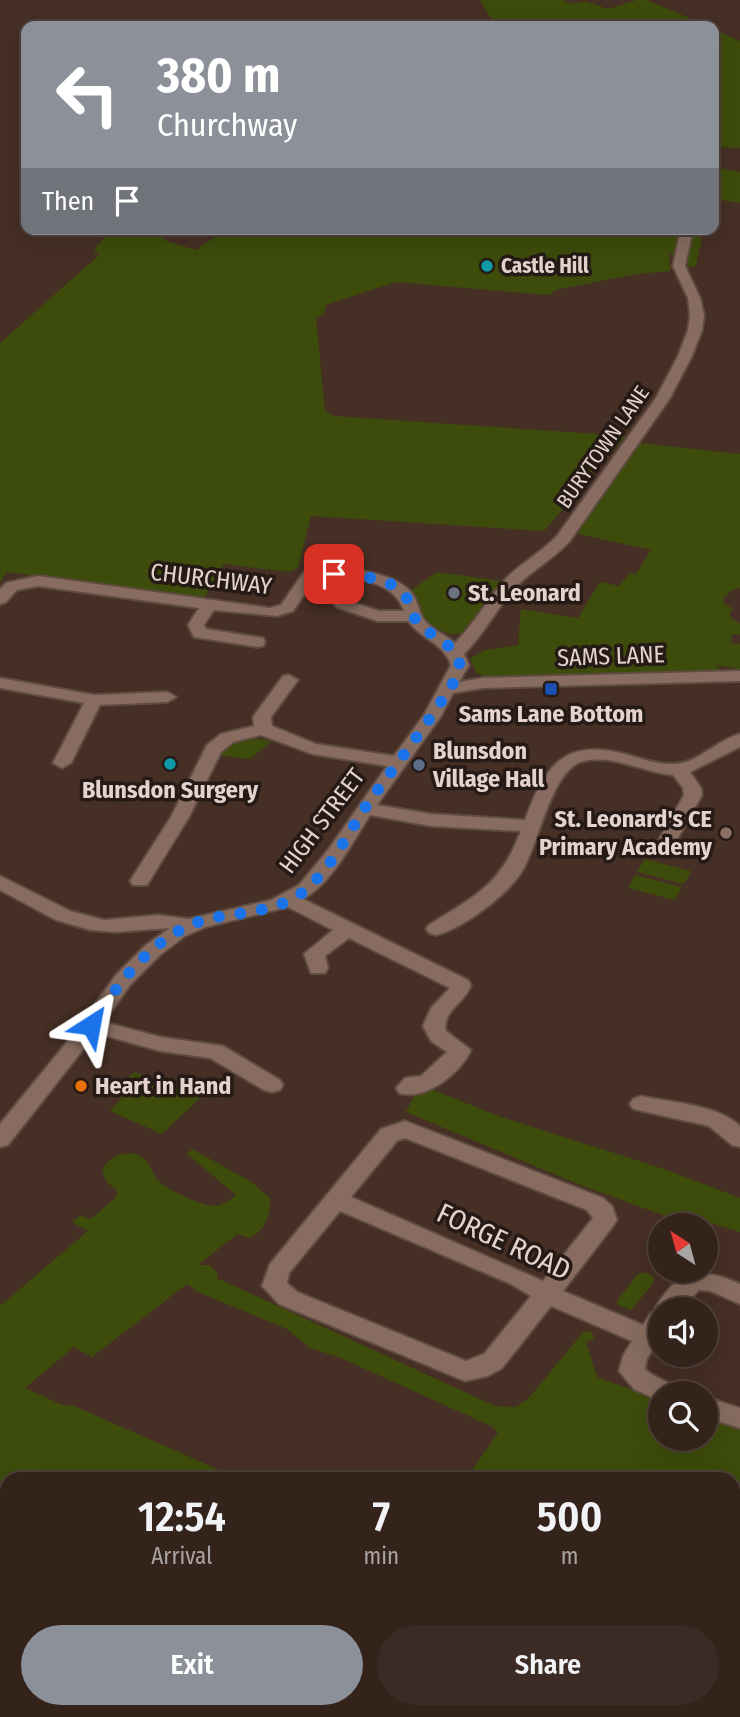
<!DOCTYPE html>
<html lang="en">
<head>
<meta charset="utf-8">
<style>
  body { margin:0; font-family:"Fira Sans Condensed",sans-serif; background:#3c2b24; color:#f1f3f6; height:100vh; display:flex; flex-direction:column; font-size:26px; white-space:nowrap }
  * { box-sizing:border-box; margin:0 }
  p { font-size:23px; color:#a9a4a3 }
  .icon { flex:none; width:38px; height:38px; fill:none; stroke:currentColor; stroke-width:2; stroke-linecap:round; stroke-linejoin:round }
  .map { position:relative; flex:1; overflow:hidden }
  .details { position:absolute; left:0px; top:1472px; width:740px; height:247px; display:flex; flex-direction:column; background:#34231b; border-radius:21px 21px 0 0; box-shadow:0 7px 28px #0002,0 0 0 2px #4e403a }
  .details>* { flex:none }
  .top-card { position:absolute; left:21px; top:21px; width:698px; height:214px; border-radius:14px; box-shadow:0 7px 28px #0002,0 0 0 2px #4e403a; background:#8c9099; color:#fff; overflow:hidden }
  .needle { width:46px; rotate:324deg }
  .controls { position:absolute; left:648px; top:1213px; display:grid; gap:14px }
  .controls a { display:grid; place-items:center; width:70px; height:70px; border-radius:50%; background:#34231b; box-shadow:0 7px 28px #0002,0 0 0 2px #4e403a; font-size:35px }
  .pin { position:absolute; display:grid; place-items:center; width:60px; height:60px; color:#fff; margin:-30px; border-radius:14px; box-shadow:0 4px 10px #0006 }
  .me { position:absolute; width:77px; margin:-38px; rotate:34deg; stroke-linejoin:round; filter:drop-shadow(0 0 5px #0008) }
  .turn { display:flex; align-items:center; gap:24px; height:147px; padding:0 21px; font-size:32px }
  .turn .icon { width:91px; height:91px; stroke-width:2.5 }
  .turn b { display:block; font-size:49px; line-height:60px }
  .then { display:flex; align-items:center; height:66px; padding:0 21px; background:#0003; gap:14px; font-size:26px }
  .eta { display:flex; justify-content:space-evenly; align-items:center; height:119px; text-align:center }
  .eta b { font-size:42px; font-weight:600; line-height:49px }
  .action { display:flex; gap:14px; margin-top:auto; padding:14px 21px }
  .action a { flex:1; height:80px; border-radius:42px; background:#8c9099; color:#fff; font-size:28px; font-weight:600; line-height:80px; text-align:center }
  .action a+a { background:#3c2b24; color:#f1f3f6 }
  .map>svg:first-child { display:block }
</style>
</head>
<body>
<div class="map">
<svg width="740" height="1717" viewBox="0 0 740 1717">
  <rect width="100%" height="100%" fill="#462f24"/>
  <!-- green -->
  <g fill="#3d4c0b">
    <polygon points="480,0 563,0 572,4 585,1 608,9 637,0 647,0 708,26 494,24"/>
    <polygon points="714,29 740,41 740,148 714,147"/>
    <polygon points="721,168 740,172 740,203 714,199 714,170"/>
    <path d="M115 229H151L167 241 196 250 227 229H704L696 265C684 272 679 259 669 253L670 271 636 274 555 290 549 295 396 282 326 305 324 314 316 318 325 411 334 416 626 436 544 531 311 516 298 568 290 572 224 564 203 600 7 572 0 583V343L99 255 94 251 99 243Z"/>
    <polygon points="639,443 740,454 740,588 732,590 723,599 725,605 733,608 729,616 740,624 740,635 732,634 731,643 740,644 740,669 716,665 721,670 713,673 491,679 477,673 470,659 485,650 518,645 521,609 578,618 600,582 619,586 630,573 636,574 651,550 574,533"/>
    <polygon points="437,572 501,581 470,633 450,634 426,625 409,592"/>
    <polygon points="245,737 272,741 250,759 219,755 224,746"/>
    <polygon points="645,859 691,871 684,884 637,872"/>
    <polygon points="635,875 682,887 675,900 628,888"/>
    <polygon points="134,1072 203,1095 162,1134 110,1111 123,1097 114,1093"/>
    <polygon points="426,1087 498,1116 664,1169 740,1198 740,1232 694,1218 687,1225 670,1225 671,1218 580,1185 406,1112 415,1094"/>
    <path d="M192 1149 250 1181 270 1198C271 1213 265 1231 250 1238L237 1234 198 1265H209L217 1272V1278L495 1406 516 1407 528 1399 584 1331 591 1332 594 1339 586 1342 597 1377 660 1400V1438H705V1416L740 1429V1588L733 1589V1479H466L498 1433 493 1427 341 1358 310 1348 287 1329 198 1292 187 1284 92 1357 74 1347 25 1388 60 1404 74 1406 240 1479H7V1712H370L365 1717H0V1306L88 1231 72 1222 80 1215 91 1219 116 1197 117 1191 106 1181 102 1170C111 1154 134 1146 147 1162 153 1170 154 1178 162 1184 170 1191 202 1205 212 1206 221 1207 230 1200 236 1195L187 1154Z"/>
    <polygon points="643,1272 653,1276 654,1282 631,1310 618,1305 617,1301 637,1275"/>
  </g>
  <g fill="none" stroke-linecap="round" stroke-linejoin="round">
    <!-- minor casing -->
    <g stroke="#5f4b42" stroke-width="4">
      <g id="minor">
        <path d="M681 229H693L685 266 700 298 704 315 702 330 692 356 670 398 569 542C553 559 527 574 514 589 496 610 484 634 464 654L469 665 459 682 483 678 740 671V681L483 688 453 693 441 716 377 805 431 814 525 820C545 766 563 738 625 754 640 758 657 765 673 764 698 764 716 740 740 734V747L690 772 701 788 702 795 669 854 662 856 640 850 637 846 647 840 657 843 684 795 683 788 673 775C645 773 613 754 584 761 551 768 539 846 521 873 506 896 462 929 436 935L429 933 426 929 429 925C476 895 500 886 521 831L431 826 370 815C352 843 332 883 303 899L468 980 471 985C466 1002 441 1012 446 1031L471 1050C460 1074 425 1101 399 1093L396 1088 405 1078 421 1076 447 1052 431 1041 423 1026 431 1008 450 988 349 938 325 956 328 968 325 973H311L304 954 333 930 288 907 206 927 185 936 160 955 130 985 104 1022 160 1037 223 1046 280 1080 283 1085 280 1090 272 1092 264 1090 210 1058 160 1051 96 1033 8 1145 0 1147V1124L72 1036 116 975 146 945 170 928 115 932 90 930 56 920 0 890V876L70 911 104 920 158 915 189 919 271 900 299 885 328 850 387 766 312 754 261 735 233 742 221 752 189 817 147 885H133L130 881 171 817 207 745 221 734 254 726 253 717 283 676 289 675 298 680 271 717 272 726 316 744 394 756 424 715 451 665C444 643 421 639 408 621H377L336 607 334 604 336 601 342 599 379 611H404C393 577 345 576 315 579L293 611 277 616 214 610 204 625 206 629 263 638 265 642 263 646 257 647 194 637 188 625 199 608 38 586 17 590 6 602 0 604V589L6 583 38 576 270 608 281 605 304 572C332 565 389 569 410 591 418 599 418 611 424 620 432 630 446 635 455 643 474 624 486 602 503 582 515 567 541 553 557 536L656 398 678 356 688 330 690 315 688 298 673 266Z"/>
        <polygon points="0,678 94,695 167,692 176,697 167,702 100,705 71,763 62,768 53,763 84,703 0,688"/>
        <path d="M641 1096C673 1103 716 1104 740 1126V1147L732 1145 709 1126 633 1109 630 1104 633 1099Z"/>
        <path d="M405 1121 603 1198 612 1206 617 1220 613 1226 563 1291 643 1325 651 1313 656 1312 655 1309C676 1270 701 1266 740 1284V1304L710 1291 699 1290 680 1309H660V1340L647 1358 645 1369C655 1379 672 1381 678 1393H660V1401L634 1389 619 1371 623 1356 632 1341 551 1306 502 1368 488 1376 465 1381 279 1304 262 1286 270 1264 381 1129ZM405 1138 587 1210 593 1218 543 1281 351 1197 397 1141ZM340 1211 511 1284 531 1296 484 1354 466 1361 297 1292 287 1283 289 1273Z"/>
        <polygon points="705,1397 740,1408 740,1428 705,1417"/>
        <rect x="733" y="1591" width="7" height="24"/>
        <polygon points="572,1712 621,1712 623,1717 570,1717"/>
      </g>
    </g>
    <!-- minor -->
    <use href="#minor" fill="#876c5f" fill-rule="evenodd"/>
  </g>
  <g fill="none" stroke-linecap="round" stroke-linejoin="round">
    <!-- route -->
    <path stroke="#1a73e8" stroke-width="12" stroke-dasharray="0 21.6" d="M91 1025C121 980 156 931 212 918 240 913 275 911 299 895 332 871 349 829 372 798 400 759 430 721 455 680L460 666C455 643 435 639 420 625 411 617 412 604 405 596 391 576 356 576 334 574"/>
  </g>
  <!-- markers -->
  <g fill="#0f9aa8" stroke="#251a15" stroke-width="2.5">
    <circle cx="487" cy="266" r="7"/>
    <circle cx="170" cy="764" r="7"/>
  </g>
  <circle fill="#6b7280" stroke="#251a15" stroke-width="2.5" cx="454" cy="593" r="7"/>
  <rect fill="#1a4fb4" stroke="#251a15" stroke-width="2.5" x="544" y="682" width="14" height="14" rx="3.5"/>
  <circle fill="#5c6f8a" stroke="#251a15" stroke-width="2.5" cx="419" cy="765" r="7"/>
  <circle fill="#8d6e63" stroke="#251a15" stroke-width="2.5" cx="726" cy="833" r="7"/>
  <circle fill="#e8710a" stroke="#251a15" stroke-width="2.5" cx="81" cy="1086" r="7"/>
  <g text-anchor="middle" stroke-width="7" stroke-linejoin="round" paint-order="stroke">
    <!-- far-poi labels -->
    <g font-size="21" font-weight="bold" fill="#e3d3cc" stroke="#251a15" text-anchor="start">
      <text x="501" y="273">Castle Hill</text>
    </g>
    <!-- far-street labels -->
    <g font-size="21" fill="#e3d3cc" stroke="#251a15">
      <text transform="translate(603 447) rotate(-55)" y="7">BURYTOWN LANE</text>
    </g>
    <!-- street labels -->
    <g font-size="24" fill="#e3d3cc" stroke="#251a15">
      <text transform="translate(211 579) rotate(7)" y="8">CHURCHWAY</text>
      <text transform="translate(611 656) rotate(-2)" y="8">SAMS LANE</text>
      <text transform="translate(322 821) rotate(-53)" y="8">HIGH STREET</text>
    </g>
    <!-- poi labels -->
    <g font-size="24" font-weight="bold" fill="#e3d3cc" stroke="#251a15" text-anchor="start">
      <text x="468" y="601">St. Leonard</text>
      <text x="551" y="722" text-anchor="middle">Sams Lane Bottom</text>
      <text x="433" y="759">Blunsdon<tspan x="433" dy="28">Village Hall</tspan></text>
      <text x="170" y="798" text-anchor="middle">Blunsdon Surgery</text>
      <text x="712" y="827" text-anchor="end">St. Leonard's CE<tspan x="712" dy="28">Primary Academy</tspan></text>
      <text x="95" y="1094">Heart in Hand</text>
    </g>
    <!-- near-street labels -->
    <g font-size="28" fill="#e3d3cc" stroke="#251a15">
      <text transform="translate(504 1241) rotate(25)" y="10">FORGE ROAD</text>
    </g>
  </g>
</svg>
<div class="controls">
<a><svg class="needle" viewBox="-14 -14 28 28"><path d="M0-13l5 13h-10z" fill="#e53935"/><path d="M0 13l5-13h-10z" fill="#a9a4a3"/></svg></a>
<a><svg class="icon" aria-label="sound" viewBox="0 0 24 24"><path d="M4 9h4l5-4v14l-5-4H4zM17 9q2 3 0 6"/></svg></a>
<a><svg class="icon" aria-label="search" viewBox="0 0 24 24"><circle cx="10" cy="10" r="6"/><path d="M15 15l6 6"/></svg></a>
</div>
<div class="pin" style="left:334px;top:574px;background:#d93025"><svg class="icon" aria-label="arrive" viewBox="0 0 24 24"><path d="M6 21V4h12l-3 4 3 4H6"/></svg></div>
<svg class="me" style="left:91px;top:1025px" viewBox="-20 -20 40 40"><path d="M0-17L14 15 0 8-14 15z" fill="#1a73e8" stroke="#fff" stroke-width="4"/></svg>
<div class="top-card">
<div class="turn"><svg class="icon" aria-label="left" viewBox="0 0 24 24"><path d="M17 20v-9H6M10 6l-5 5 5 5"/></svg><div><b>380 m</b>Churchway</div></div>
<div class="then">Then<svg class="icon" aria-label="arrive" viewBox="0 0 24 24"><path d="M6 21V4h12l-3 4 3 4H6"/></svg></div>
</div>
<section class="details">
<div class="eta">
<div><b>12:54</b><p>Arrival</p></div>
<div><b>7</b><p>min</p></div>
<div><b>500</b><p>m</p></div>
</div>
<div class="action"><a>Exit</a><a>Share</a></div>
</section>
</div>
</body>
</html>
